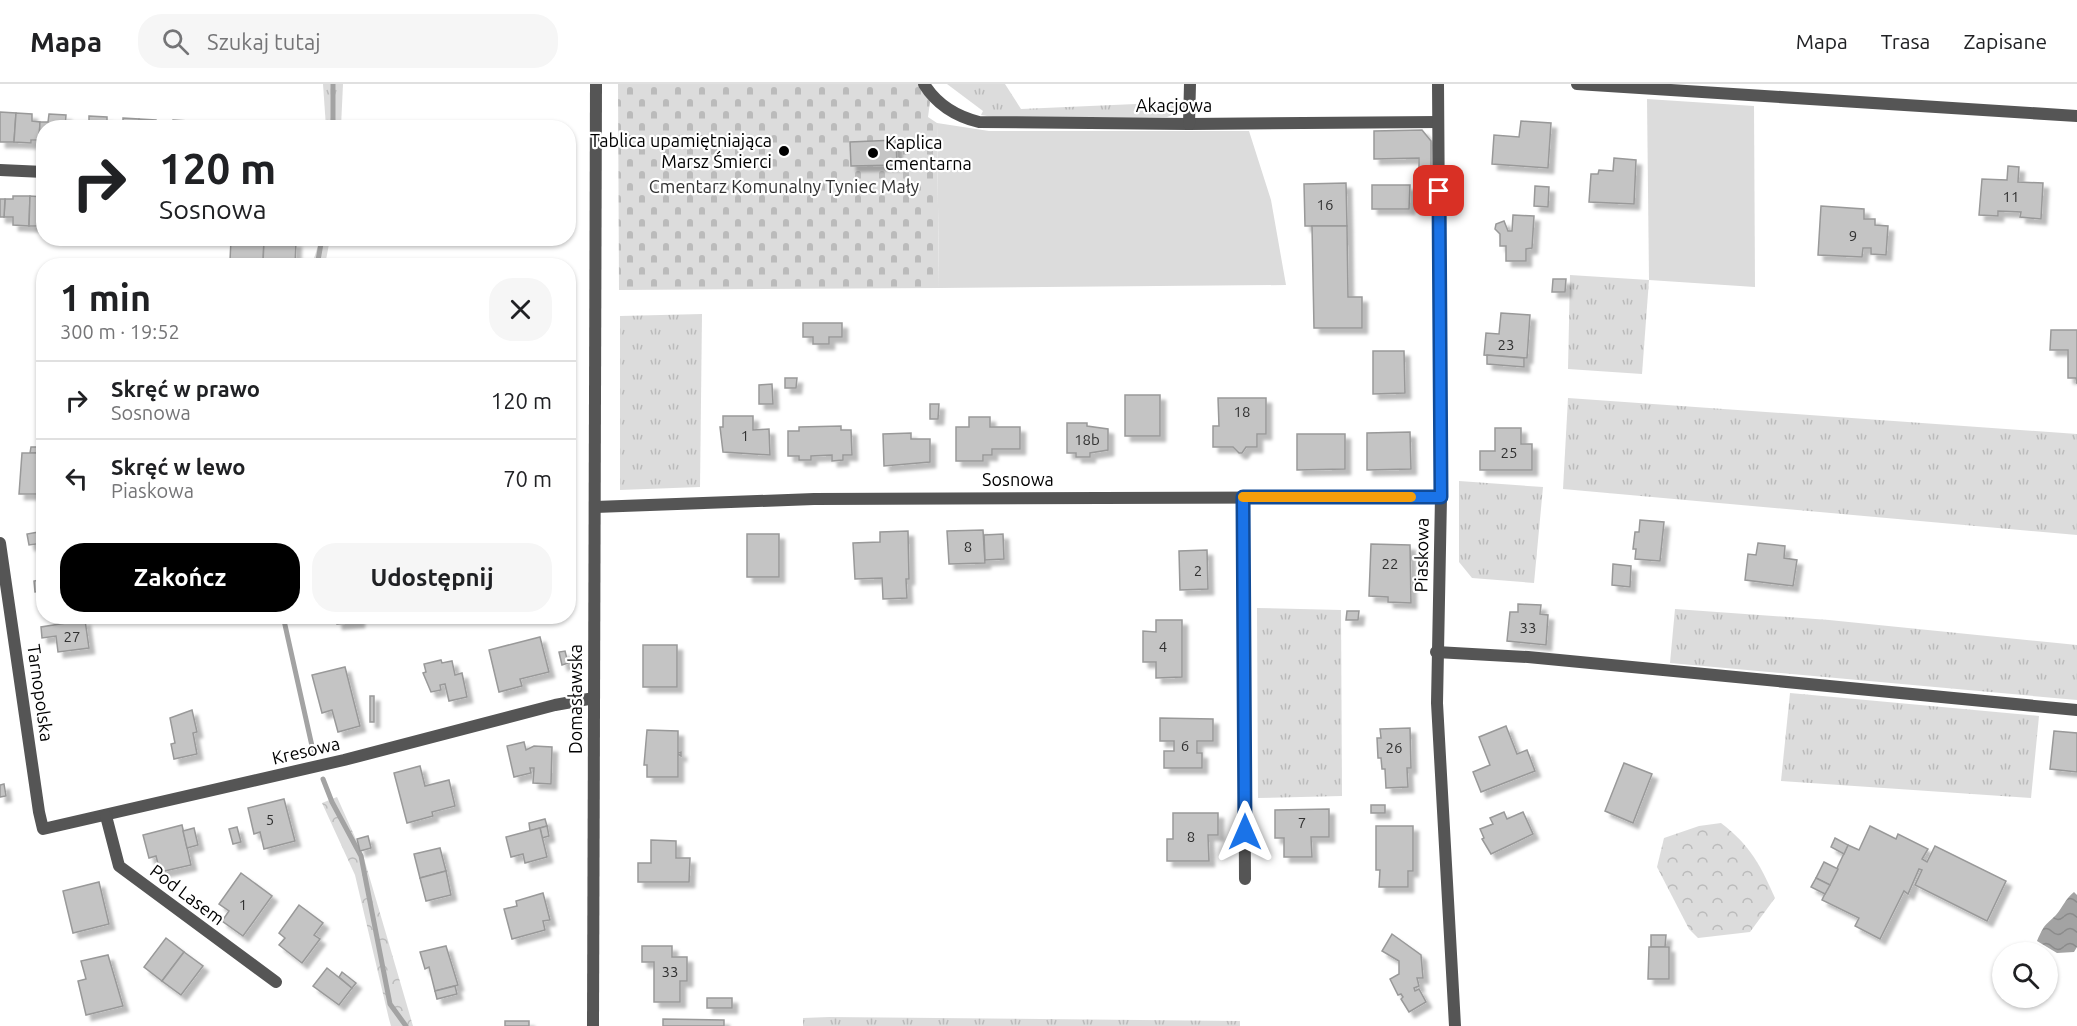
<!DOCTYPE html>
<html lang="pl">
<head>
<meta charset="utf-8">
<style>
  body { margin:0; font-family:Ubuntu,sans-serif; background:#f6f6f6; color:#202124; height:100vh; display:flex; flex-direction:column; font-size:22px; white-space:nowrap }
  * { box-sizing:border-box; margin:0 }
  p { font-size:20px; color:#757577 }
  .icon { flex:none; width:33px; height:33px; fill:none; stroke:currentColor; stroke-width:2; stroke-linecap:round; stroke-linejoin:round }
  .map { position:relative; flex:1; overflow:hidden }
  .details { position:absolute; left:36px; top:174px; width:540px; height:366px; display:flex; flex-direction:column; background:#fff; border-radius:24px; box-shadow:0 2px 4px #0004 }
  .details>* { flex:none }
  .top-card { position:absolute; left:36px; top:36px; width:540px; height:126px; border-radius:24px; box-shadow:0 2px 4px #0004; background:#fff; color:#202124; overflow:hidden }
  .fabs { position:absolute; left:1992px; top:858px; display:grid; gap:12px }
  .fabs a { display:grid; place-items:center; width:66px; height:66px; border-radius:50%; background:#fff; box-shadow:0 2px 4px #0004; font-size:30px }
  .pin { position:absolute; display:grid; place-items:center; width:51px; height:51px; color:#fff; margin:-26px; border-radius:12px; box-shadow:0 3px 9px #0006 }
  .me { position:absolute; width:66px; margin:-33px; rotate:0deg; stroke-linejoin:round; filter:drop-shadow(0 0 4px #0008) }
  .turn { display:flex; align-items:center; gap:21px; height:126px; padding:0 24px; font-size:27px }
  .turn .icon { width:78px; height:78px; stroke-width:2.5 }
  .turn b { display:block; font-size:42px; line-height:51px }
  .round { display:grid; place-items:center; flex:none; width:63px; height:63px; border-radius:24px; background:#f6f6f6 }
  .summary { display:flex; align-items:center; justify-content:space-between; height:102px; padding:0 24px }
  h1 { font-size:36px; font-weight:600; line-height:45px }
  .cta { display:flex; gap:12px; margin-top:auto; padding:12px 24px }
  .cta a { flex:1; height:69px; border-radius:24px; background:#000; color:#fff; font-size:24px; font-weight:600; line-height:69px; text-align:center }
  .cta a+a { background:#f6f6f6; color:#202124 }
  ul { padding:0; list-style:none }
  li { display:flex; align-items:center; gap:18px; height:78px; padding:0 24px; border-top:2px solid #e0e0e0 }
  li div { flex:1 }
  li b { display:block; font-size:22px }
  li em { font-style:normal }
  header { display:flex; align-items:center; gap:36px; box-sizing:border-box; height:84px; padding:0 30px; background:#fff; border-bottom:2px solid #e0e0e0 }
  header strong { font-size:28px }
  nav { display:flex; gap:33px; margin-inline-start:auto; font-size:21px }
  .search { width:420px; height:54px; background:#f6f6f6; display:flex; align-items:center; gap:15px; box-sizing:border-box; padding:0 21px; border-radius:24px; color:#757577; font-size:22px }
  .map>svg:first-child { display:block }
</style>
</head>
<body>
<header>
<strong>Mapa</strong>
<div class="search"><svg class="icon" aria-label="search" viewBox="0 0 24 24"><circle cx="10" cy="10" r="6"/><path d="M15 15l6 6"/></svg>Szukaj tutaj</div>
<nav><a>Mapa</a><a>Trasa</a><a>Zapisane</a></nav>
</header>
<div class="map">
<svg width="2077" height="942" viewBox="0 0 2077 942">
  <defs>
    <pattern id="grass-tufts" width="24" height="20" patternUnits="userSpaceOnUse" patternTransform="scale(1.5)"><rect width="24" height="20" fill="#dcdcdc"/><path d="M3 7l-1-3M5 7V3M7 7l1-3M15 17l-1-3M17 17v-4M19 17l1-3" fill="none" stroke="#bbb"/></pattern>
    <pattern id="forest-crowns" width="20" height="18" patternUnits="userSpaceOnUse" patternTransform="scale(1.5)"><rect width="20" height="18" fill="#dcdcdc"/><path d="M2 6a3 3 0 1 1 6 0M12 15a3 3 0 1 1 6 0" fill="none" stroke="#bbb"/></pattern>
    <pattern id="cemetery-stones" width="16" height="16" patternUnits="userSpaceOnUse" patternTransform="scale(1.5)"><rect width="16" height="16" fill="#dcdcdc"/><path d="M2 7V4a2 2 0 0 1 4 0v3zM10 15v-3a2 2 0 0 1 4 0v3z" fill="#bbb"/></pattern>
    <pattern id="water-waves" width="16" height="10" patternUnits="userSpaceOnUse" patternTransform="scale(1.5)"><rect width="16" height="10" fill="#a3a3a3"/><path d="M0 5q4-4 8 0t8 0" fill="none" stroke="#8b8b8b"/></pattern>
    <filter id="shadow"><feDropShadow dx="5.5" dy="5.5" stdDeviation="1.5" flood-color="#0004"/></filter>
  </defs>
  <rect width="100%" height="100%" fill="#fff"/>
  <!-- grass -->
  <g fill="url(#grass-tufts)">
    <polygon points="323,0 343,0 341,43 326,43"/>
    <polygon points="947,0 1005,0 1021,25 1182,18 1175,30 1167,33 999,34 981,31 983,27"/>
    <polygon points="320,155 330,155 325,181 312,181"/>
    <polygon points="1570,191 1649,196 1642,290 1568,285"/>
    <polygon points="702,230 700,403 620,406 620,232"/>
    <polygon points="1568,314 2077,350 2077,451 1563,405"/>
    <polygon points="1459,397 1543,403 1534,499 1472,494 1459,478"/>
    <polygon points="1257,524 1341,526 1342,712 1258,714"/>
    <polygon points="1675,525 1829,536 2077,561 2077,616 1670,579"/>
    <polygon points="1790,609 2039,632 2031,714 1781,697"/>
    <polygon points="829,933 1240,937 1240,942 803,942 803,934"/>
  </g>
  <!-- forest -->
  <g fill="url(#forest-crowns)">
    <polygon points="337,713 363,771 413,942 391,942 389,935 355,791 322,719"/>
    <path d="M1721 739C1751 762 1760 781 1775 814L1750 848 1698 854 1689 845 1657 783 1664 754 1699 742Z"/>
  </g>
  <!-- cemetery -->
  <polygon fill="url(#cemetery-stones)" points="618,0 918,0 930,18 928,33 937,39 939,204 619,206"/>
  <!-- garden -->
  <g fill="#dcdcdc">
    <polygon points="1647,15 1754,22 1755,203 1649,196"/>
    <polygon points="937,39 989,47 1249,47 1271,116 1286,201 939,204"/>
  </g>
  <!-- water -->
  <path fill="url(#water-waves)" d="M2074 808 2077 811V863L2074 868 2057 869 2037 857C2045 839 2044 843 2056 831 2063 823 2065 815 2074 808Z"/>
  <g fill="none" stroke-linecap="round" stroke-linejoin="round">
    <!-- stream -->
    <g stroke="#a3a3a3" stroke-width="5">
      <polyline points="333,44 333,0"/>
      <polyline points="317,182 322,154"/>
      <polyline points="283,532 314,671"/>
      <polyline points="323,695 332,718 361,772 390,920 406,942"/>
    </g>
  </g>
  <!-- building -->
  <g fill="#c4c4c4" stroke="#999" stroke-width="1.5" filter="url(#shadow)">
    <polygon points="0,28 16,29 14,58 0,58"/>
    <polygon points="16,29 32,30 32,37 40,38 39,56 31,56 31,59 14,58"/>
    <polygon points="49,30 66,31 65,44 44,44 44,56 39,56 40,38 48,38"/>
    <polygon points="89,32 107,33 107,41 114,41 114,44 89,44"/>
    <polygon points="123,34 139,35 139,44 114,44 114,41 123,41"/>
    <polygon points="139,35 156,36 156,43 164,44 139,44"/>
    <polygon points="173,36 189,37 189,44 172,44"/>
    <polygon points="1521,37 1551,39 1548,84 1492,80 1494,51 1519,53"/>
    <polygon points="214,38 231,39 231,44 213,44"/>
    <polygon points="1422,46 1431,57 1431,87 1419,87 1419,74 1374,75 1374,47"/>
    <polygon points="896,56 897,81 851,82 850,58"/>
    <polygon points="1614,74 1636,76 1634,120 1589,118 1591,90 1598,90 1599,86 1613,87"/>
    <polygon points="2008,82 2019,83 2018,98 2043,99 2041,135 2020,133 2021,128 1998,127 1998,132 1979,131 1982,95 2007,96"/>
    <polygon points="1346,99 1347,142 1305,142 1304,100"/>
    <polygon points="1372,101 1410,101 1409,125 1372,125"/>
    <polygon points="1535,102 1549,103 1548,123 1534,122"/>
    <polygon points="13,112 30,112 29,142 13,141 13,133 4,133 5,115 13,115"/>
    <polygon points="30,112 44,113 44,142 29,142"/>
    <polygon points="0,115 5,115 4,133 0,133"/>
    <polygon points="1821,122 1864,125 1864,135 1875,135 1875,141 1888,142 1886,171 1871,170 1871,164 1863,164 1862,173 1818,171"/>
    <polygon points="1513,131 1534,132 1532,164 1526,165 1526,177 1506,177 1506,162 1500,162 1500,150 1495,145 1496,140 1504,137 1508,147 1512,147"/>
    <polygon points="1312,142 1347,142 1348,213 1362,213 1362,244 1314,244"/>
    <polygon points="231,155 264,157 263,179 230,177"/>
    <polygon points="264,157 296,158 295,181 263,179"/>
    <polygon points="1553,195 1566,195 1565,208 1552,208"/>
    <polygon points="1501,229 1530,231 1527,274 1484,271 1486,249 1499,250"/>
    <polygon points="803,239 842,239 842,253 829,253 829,260 813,260 813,253 803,253"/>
    <polygon points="2051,246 2077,246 2077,300 2076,294 2068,294 2068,266 2050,266"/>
    <polygon points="1373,267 1404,267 1405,309 1373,310"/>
    <polygon points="1487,271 1524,274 1524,283 1487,280"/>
    <polygon points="785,294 797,294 796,304 785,304"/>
    <polygon points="772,300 773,320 759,320 759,301"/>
    <rect x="1125" y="311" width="35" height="41"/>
    <polygon points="1218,314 1266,314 1266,350 1257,350 1257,363 1246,363 1242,369 1239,369 1233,363 1213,363 1213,342 1219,342"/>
    <polygon points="930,320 939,320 938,335 930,335"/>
    <polygon points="723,332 753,332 753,346 769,345 770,371 723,368 720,343 723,343"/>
    <polygon points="969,333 990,333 990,343 1020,343 1020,365 992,365 992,371 983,371 983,377 956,377 956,343 969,343"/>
    <polygon points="1067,339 1087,339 1087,342 1108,345 1108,366 1090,369 1090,373 1076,373 1076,369 1067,369"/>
    <polygon points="841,342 841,346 851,346 852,371 843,371 843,376 832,377 832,371 811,372 811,376 799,376 799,372 788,372 788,347 799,347 799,343"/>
    <polygon points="1495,344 1521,344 1521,360 1532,360 1532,386 1480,386 1480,367 1495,367"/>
    <polygon points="1410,348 1411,385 1367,386 1367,349"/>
    <polygon points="911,349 911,355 930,355 930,378 884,382 883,350"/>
    <polygon points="1297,350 1345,350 1345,385 1297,386"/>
    <polygon points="31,363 44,363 44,369 30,369"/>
    <polygon points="22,369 44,369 44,410 19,410"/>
    <polygon points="1640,436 1664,438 1660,477 1635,475 1636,465 1633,465 1635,448 1639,448"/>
    <polygon points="983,446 985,479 949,480 947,447"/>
    <polygon points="44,447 44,463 43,459 29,461 27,450"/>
    <polygon points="908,447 909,495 906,495 907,514 883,515 882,494 855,495 853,459 880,458 880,448"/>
    <rect x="747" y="450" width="32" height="43"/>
    <polygon points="1003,450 1004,475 985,476 984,451"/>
    <polygon points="1758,459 1785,462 1784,474 1797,476 1793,502 1745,496 1748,470 1756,471"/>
    <polygon points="1371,460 1410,461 1411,519 1388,518 1388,513 1369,512"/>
    <polygon points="1207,466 1208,505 1180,506 1179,467"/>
    <polygon points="1613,480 1631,482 1630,503 1612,501"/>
    <polygon points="44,495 44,507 35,508 34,497"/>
    <polygon points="1518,520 1541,521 1540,530 1548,531 1546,561 1507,557 1510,528 1518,528"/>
    <polygon points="1347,527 1359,527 1358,536 1346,536"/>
    <polygon points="336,532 359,532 359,538 337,540"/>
    <polygon points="85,536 89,564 58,568 56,552 42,554 41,543"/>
    <polygon points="1156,536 1182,536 1182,593 1156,594 1156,578 1143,578 1143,547 1156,548"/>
    <polygon points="540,553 549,588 520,595 522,602 499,608 489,566"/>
    <rect x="643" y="561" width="34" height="42"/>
    <polygon points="565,567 568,579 562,581 559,568"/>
    <polygon points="441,576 442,579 452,577 455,591 462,589 467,613 449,617 445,600 440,601 441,606 431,608 423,589 426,588 424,580"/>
    <polygon points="345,583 360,642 338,648 332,626 322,629 312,591"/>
    <rect x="370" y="612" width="4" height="26"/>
    <polygon points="192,626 197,648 193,649 197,670 174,675 171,660 175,659 170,634"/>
    <polygon points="1160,634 1213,635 1213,657 1197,657 1197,669 1202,669 1202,684 1164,684 1164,667 1174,667 1174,657 1160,657"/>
    <polygon points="1506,642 1517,670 1527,666 1535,687 1481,708 1473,688 1490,681 1479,653"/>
    <polygon points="1410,644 1411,684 1407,684 1408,703 1386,704 1385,685 1382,685 1381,674 1378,674 1377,654 1381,654 1380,645"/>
    <polygon points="647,646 678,647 678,669 681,668 681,672 678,670 678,693 647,693 647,681 644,681"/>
    <polygon points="2054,647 2077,649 2077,688 2050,685"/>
    <polygon points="524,658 526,666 534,662 552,663 551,700 533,699 534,684 530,684 531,689 514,693 507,662"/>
    <polygon points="1624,679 1652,690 1633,739 1605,727"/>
    <polygon points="420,682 425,702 449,696 455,722 432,728 433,732 407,739 394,689"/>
    <polygon points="4,700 6,712 0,713 0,701"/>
    <polygon points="284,715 295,757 264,765 260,748 254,750 248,724"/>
    <rect x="1371" y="721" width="14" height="8"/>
    <polygon points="1329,725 1329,753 1311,753 1312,773 1284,773 1284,754 1275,754 1275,726"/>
    <polygon points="1504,728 1507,735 1523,728 1533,750 1491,770 1482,755 1484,754 1480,745 1493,740 1490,734"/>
    <polygon points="1173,729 1218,729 1218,751 1208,751 1209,777 1167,777 1167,755 1173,755"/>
    <polygon points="545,735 547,742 530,747 529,739"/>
    <polygon points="182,741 191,781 160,788 156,772 149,774 143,751"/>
    <polygon points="547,742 549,752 542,754 540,744"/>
    <polygon points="1376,742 1413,742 1413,787 1408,787 1408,803 1379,803 1380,786 1376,786"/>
    <polygon points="1870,742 1896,755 1898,750 1928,765 1922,775 1927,778 1935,762 2006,797 1987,837 1915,801 1922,786 1919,785 1908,810 1904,807 1880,855 1855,842 1859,834 1822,816 1848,761 1859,766"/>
    <polygon points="237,743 241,758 233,760 229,745"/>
    <polygon points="194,744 198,761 187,764 183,747"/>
    <polygon points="540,744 547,773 525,779 523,770 511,773 506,753"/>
    <polygon points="368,752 371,764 360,767 357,755"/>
    <polygon points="1835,754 1848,761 1844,770 1831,763"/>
    <polygon points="651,756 676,757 676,774 690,774 689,798 638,798 638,779 651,779"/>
    <polygon points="440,764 446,787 420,794 414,770"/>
    <polygon points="1824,778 1838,785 1830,801 1816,794"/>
    <polygon points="446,787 451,811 426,817 420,794"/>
    <polygon points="241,789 272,812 243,852 222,837 229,827 219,820"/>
    <polygon points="1816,794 1830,801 1825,810 1811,803"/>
    <polygon points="99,798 109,840 73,849 63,807"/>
    <polygon points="543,809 550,836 543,837 545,846 512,855 504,825 517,822 516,817"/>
    <polygon points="299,821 323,839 314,851 320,855 302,879 279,861 285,854 279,849"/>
    <polygon points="1392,850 1421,871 1423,894 1417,894 1419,902 1414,904 1415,907 1419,905 1426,918 1409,928 1401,915 1403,913 1401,910 1398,911 1390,895 1399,890 1399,877 1382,867"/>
    <polygon points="1651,851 1666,851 1665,863 1651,863"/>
    <polygon points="166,854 184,868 162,897 144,883"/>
    <polygon points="446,862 458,901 435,907 429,883 425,885 420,868"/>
    <polygon points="642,862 672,862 672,873 687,873 687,897 680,897 680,918 654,918 654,878 642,878"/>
    <polygon points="1649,863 1669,863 1669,895 1648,895"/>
    <polygon points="184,868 203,882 181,911 162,897"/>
    <polygon points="108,871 123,922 86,931 78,897 86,895 81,877"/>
    <polygon points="327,884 352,904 339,921 313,902"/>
    <polygon points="342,888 356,899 352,904 339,893"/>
    <polygon points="455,902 457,910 437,915 435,907"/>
    <rect x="707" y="914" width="25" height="10"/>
    <polygon points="663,935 724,936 724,942 663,942"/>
    <rect x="505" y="937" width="24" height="5"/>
  </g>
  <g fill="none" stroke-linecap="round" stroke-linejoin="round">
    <!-- minor -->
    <g stroke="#555" stroke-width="12">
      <path d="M924 0C937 21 955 32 979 38L1189 40 1438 38"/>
      <polyline points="1438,0 1441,413 1437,619 1455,942"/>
      <polyline points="1577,0 2077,32"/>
      <polyline points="1189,40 1190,0"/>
      <polyline points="0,86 44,88"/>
      <polyline points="1243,413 1245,795"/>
      <polyline points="595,423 814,415 1441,413"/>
      <polyline points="0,459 39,728 43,745 344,676 555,621 594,614"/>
      <polyline points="1436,568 1528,573 2077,626"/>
      <polyline points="106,732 119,782 276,898"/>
    </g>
    <!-- tertiary -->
    <polyline stroke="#555" stroke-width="12" points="593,942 596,0"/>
  </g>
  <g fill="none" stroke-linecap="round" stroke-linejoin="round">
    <!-- route casing -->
    <g stroke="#114b97" stroke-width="15">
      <polyline id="route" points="1245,748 1243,413 1441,413 1439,107"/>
    </g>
    <!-- route -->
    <use href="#route" stroke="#1a73e8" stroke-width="10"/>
    <!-- slow -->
    <polyline stroke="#f59e0b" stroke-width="10" points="1243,413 1411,413"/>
  </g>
  <!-- markers -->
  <g fill="#000" stroke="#fff" stroke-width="2">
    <circle cx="784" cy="67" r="6"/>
    <circle cx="873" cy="69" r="6"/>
  </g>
  <g text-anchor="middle" stroke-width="4.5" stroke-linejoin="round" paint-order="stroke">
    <!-- number labels -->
    <g font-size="15" fill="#313131">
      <text x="2011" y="118">11</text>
      <text x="1325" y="126">16</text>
      <text x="1853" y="157">9</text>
      <text x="1506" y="266">23</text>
      <text x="1242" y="333">18</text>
      <text x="745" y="357">1</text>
      <text x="1087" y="361">18b</text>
      <text x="1509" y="374">25</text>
      <text x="968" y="468">8</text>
      <text x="1390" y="485">22</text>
      <text x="1198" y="492">2</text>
      <text x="1528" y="549">33</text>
      <text x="72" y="558">27</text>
      <text x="1163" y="568">4</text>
      <text x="1185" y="667">6</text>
      <text x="1394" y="669">26</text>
      <text x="270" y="741">5</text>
      <text x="1302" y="744">7</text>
      <text x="1191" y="758">8</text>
      <text x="243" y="826">1</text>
      <text x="670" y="893">33</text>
    </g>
    <!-- street labels -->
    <g font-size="18" fill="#000" stroke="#fff">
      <text x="1174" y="28">Akacjowa</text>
      <text x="1018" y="402">Sosnowa</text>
      <text transform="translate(1422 471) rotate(-89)" y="6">Piaskowa</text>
      <text transform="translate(40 609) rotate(82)" y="6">Tarnopolska</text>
      <text transform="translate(576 615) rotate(-90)" y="6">Domasławska</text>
      <text transform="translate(306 667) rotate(-13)" y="6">Kresowa</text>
      <text transform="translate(187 811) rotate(37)" y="6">Pod Lasem</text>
    </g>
    <!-- poi labels -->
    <g font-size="18" fill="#000" stroke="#fff" text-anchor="end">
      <text x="772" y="63">Tablica upamiętniająca<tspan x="772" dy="21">Marsz Śmierci</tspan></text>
      <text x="885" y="65" text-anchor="start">Kaplica<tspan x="885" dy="21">cmentarna</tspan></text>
    </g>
    <!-- park labels -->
    <g font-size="18" fill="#333" stroke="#fff">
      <text x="784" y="109">Cmentarz Komunalny Tyniec Mały</text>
    </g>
  </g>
</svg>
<div class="fabs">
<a><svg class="icon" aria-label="search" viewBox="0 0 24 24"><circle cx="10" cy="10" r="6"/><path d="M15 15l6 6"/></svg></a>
</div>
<div class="pin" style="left:1439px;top:107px;background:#d93025"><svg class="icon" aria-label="arrive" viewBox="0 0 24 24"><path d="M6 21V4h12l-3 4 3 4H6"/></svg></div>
<svg class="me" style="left:1245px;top:748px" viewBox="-20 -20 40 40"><path d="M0-17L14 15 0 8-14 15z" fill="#1a73e8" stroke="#fff" stroke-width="4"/></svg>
<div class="top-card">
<div class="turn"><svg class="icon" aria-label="right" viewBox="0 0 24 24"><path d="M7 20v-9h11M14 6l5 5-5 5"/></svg><div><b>120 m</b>Sosnowa</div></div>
</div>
<section class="details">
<div class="summary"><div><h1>1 min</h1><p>300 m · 19:52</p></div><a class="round"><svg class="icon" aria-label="close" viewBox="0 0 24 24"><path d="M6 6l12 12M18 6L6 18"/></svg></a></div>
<ul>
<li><svg class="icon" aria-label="right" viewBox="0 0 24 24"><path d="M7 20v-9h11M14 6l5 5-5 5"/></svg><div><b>Skręć w prawo</b><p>Sosnowa</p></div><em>120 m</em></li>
<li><svg class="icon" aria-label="left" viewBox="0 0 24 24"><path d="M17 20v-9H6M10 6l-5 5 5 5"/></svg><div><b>Skręć w lewo</b><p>Piaskowa</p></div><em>70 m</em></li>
</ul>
<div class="cta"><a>Zakończ</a><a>Udostępnij</a></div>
</section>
</div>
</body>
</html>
